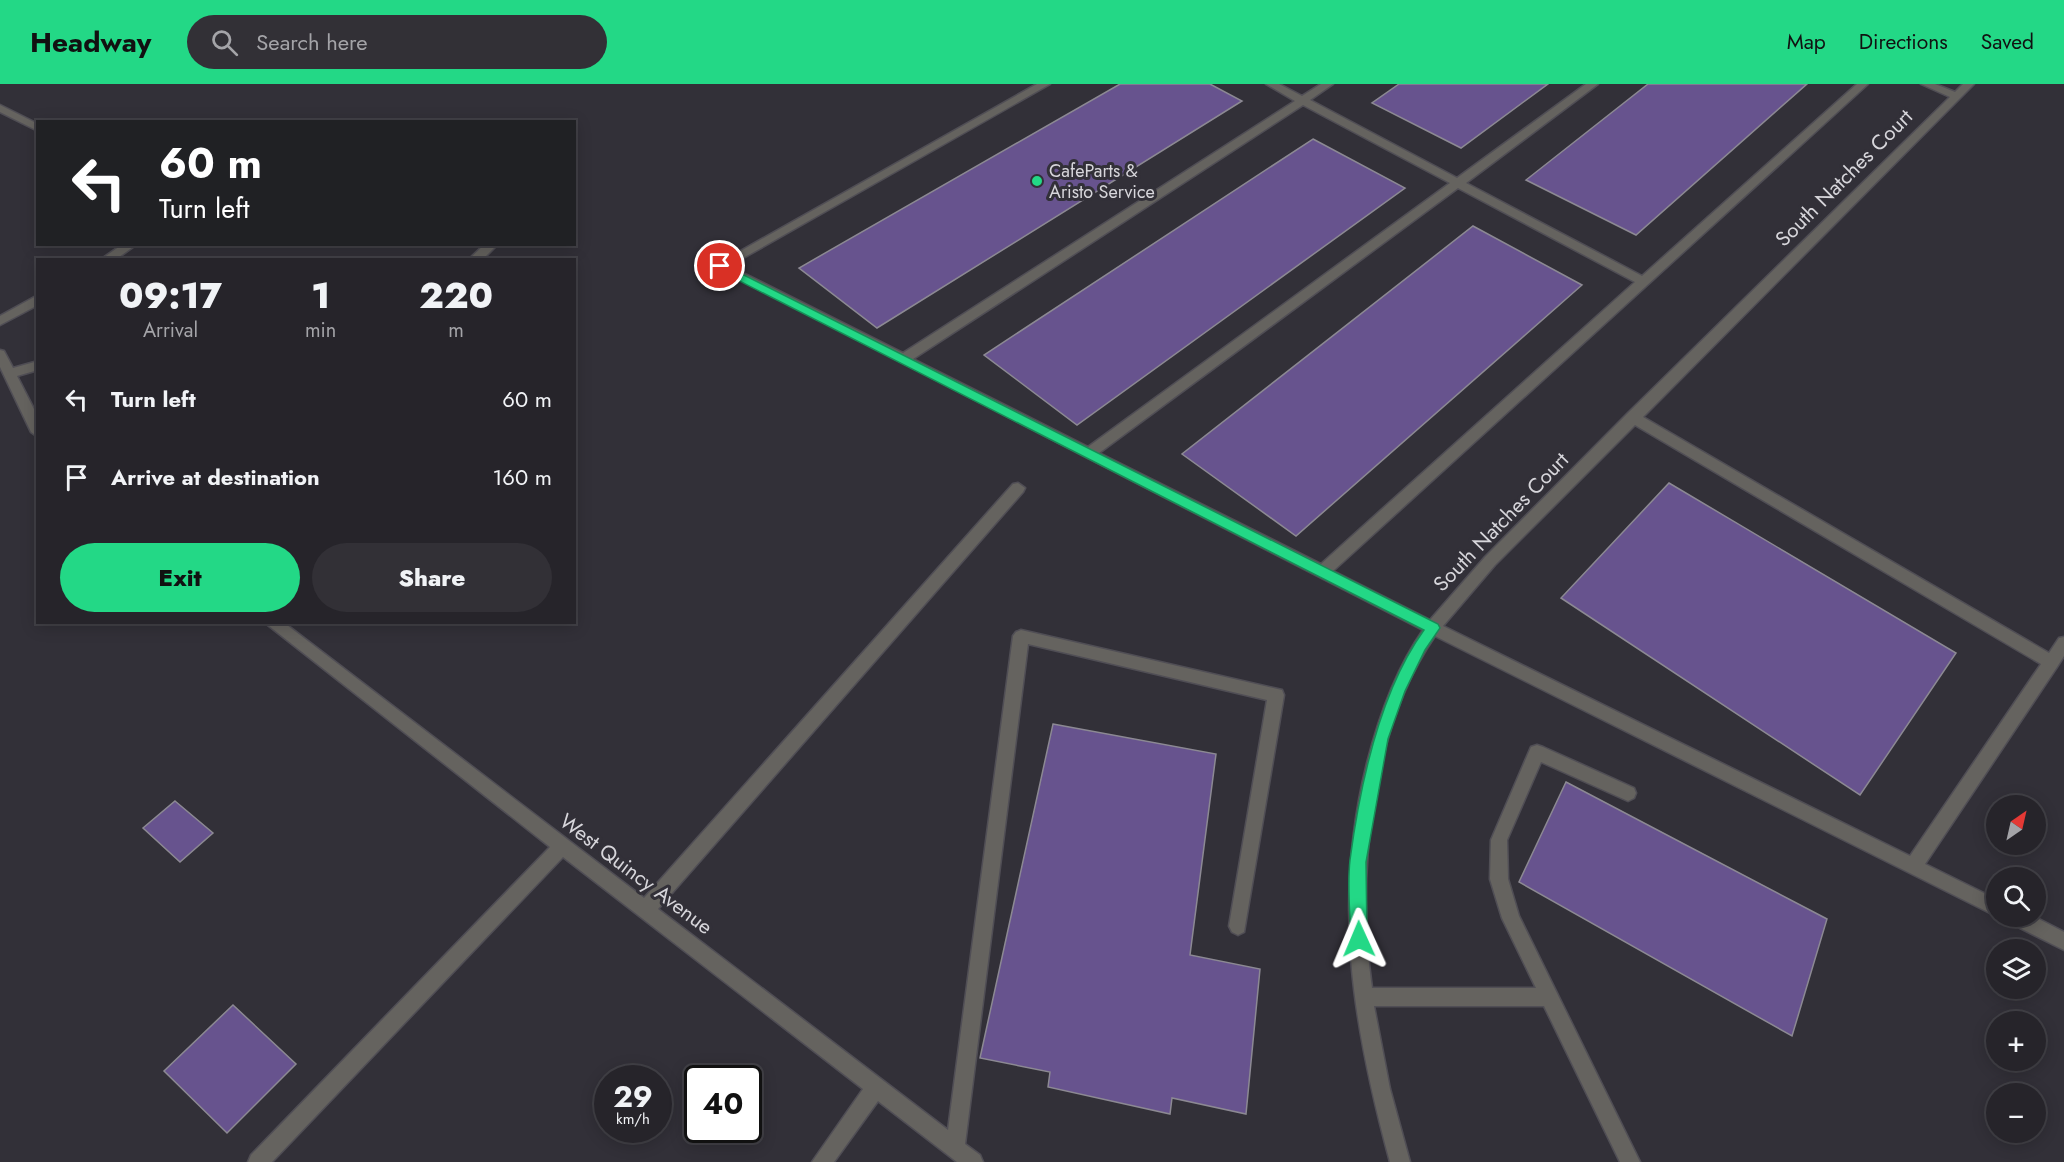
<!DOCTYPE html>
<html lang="en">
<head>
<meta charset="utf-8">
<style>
  body { margin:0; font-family:Jost,sans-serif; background:#323036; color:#f1f3f6; height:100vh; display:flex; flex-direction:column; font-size:22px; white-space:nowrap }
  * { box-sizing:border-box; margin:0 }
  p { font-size:20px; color:#a4a4a8 }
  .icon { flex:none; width:33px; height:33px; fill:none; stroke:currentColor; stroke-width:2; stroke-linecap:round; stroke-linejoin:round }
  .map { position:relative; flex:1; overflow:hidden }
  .side { position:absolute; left:36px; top:174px; width:540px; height:366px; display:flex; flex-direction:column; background:#26242a; border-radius:0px; box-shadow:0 3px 15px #0003,0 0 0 2px #424147 }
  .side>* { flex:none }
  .hud { position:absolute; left:36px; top:36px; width:540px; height:126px; border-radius:0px; box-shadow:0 3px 15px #0003,0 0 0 2px #424147; background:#202124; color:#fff; overflow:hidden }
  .needle { width:39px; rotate:34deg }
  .tools { position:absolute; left:1986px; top:711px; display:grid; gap:12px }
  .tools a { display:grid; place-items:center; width:60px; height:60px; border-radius:50%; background:#26242a; box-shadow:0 3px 15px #0003,0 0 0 2px #424147; font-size:30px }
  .speed { position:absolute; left:594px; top:981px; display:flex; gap:12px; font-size:30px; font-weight:700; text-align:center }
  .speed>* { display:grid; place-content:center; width:78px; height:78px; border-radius:50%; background:#26242a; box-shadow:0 3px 15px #0003,0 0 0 2px #424147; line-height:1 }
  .speed small { font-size:15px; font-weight:400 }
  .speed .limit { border:3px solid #111; border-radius:9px; background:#fff; color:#111 }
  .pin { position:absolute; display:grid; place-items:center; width:51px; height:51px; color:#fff; margin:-26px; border:3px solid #fff; border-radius:50%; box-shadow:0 2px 6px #0007 }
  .me { position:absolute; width:66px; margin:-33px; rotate:359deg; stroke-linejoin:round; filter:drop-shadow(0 0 4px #0008) }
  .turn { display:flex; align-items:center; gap:21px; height:126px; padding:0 24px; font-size:27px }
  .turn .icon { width:78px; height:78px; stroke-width:2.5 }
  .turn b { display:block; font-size:42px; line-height:51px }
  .eta { display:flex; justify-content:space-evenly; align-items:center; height:102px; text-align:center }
  .eta b { font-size:36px; font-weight:800; line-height:42px }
  .action { display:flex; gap:12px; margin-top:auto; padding:12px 24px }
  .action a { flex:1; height:69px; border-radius:36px; background:#23d886; color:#111; font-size:24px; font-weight:800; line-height:69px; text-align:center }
  .action a+a { background:#323036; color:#f1f3f6 }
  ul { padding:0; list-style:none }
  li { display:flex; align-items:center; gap:18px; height:78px; padding:0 24px }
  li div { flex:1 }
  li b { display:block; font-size:22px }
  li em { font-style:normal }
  header { display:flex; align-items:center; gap:36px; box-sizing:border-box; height:84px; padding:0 30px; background:#23d886; color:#111 }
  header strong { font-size:28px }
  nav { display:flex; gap:33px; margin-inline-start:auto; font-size:21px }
  .search { width:420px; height:54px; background:#323036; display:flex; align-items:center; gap:15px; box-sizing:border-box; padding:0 21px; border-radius:33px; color:#a4a4a8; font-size:22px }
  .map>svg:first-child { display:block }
</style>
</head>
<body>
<header>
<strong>Headway</strong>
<div class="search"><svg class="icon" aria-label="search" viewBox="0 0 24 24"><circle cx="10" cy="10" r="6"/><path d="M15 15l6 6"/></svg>Search here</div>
<nav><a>Map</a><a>Directions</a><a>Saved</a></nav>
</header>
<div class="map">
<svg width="2064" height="1078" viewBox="0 0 2064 1078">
  <rect width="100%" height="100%" fill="#323038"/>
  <!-- building -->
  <g fill="#67538e" stroke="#8c8993" stroke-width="1.5">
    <polygon points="1120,0 1210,0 1242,17 877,244 799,184"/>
    <polygon points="1399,0 1548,0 1461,64 1372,19"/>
    <polygon points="1648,0 1807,0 1636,151 1526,96"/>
    <polygon points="1313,55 1405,104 1077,341 984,271"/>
    <polygon points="1473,142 1582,201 1296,452 1182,370"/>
    <polygon points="1669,399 1956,569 1860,711 1561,514"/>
    <polygon points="1053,640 1216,670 1190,871 1260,885 1246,1030 1172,1014 1170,1030 1048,1003 1050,988 980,974"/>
    <polygon points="1566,698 1827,835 1792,952 1519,798"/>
    <polygon points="175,717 213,749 180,778 143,744"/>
    <polygon points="233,921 296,980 227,1049 164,987"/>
  </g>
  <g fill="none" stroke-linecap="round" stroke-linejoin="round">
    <!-- minor casing -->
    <g stroke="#504e55" stroke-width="3">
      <g id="minor">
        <path d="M1037 0H1050L729 182 903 269 1295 17 1266 0H1279L1302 12 1321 0H1333L1310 16 1457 94 1586 0H1598L1466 99 1642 192 1857 0H1868L1333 487 1430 536 1485 473 1627 330 1950 13 1921 0H1935L1955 8 1963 0H1974L1643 333 2049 569 2059 554 2064 553V572L2057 583 1925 780 1996 815V832L1435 552C1370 646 1356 794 1372 904H1536L1502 834 1490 795 1491 756 1531 663 1537 661 1543 663 1634 704 1636 709 1634 714 1628 717 1541 678 1507 756 1508 795 1519 832 1640 1078H1620L1544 922H1374L1390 1005 1410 1078H1390C1353 942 1332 819 1367 679 1379 632 1395 586 1423 546L714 182ZM1303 21 1450 99 1088 363 913 275ZM1458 104 1635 198 1321 480 1099 369ZM1635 341 2041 580 1910 772 1443 542 1495 481Z"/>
        <polygon points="0,21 38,40 38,47 0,28"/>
        <polygon points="123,160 137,160 115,176 100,176"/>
        <polygon points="485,160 498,160 482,176 468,176"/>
        <polygon points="38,211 38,221 0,241 0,232"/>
        <polygon points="0,266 4,267 13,284 38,277 38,286 17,292 38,333 38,353 31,348 0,283"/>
        <polygon points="1018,399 1025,404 1023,408 658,825 948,1046 1013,552 1016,548 1021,546 1282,606 1284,611 1244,848 1238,851 1232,848 1229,842 1267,616 1028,560 965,1060 980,1071 983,1078 957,1078 878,1017 834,1078 812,1078 863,1005 563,773 272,1078 248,1078 251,1071 550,763 264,538 283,538 644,814 1013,400"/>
        <polygon points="2005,832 2033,832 2064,848 2064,866 2008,838"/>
      </g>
    </g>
    <!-- minor -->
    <use href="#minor" fill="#65635f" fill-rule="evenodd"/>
  </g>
  <!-- route -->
  <path fill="#23d886" stroke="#178c57" stroke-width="1.5" d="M720 179 1438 540 1440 544 1425 566 1405 607 1388 655 1366 778 1367 855 1364 860 1359 863 1353 860 1351 855C1350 829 1347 802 1350 776 1360 701 1379 608 1424 546L716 185 714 182Z"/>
  <!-- markers -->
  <circle fill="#23d886" stroke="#323038" stroke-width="2" cx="1037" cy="97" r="6"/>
  <g text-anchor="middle" stroke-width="6" stroke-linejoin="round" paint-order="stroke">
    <!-- far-poi labels -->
    <g font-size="18" fill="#d7d6db" stroke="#323038" text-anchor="start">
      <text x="1049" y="93">CafeParts &amp;<tspan x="1049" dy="21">Aristo Service</tspan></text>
    </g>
    <!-- street labels -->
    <g font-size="21" fill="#d7d6db" stroke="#323038">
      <text transform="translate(1844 94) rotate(-45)" y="7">South Natches Court</text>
      <text transform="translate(1501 438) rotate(-46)" y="7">South Natches Court</text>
      <text transform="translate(636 790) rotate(37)" y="7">West Quincy Avenue</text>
    </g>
  </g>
</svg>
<div class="tools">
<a><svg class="needle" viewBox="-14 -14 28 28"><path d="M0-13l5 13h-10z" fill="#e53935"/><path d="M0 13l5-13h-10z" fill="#a4a4a8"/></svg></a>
<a><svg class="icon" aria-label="search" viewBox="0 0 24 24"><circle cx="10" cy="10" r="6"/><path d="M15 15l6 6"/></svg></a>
<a><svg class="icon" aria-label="layers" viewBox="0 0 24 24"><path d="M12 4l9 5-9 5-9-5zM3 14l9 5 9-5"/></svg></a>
<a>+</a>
<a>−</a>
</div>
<div class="speed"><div>29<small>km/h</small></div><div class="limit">40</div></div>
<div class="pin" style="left:720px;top:182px;background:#d93025"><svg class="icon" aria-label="arrive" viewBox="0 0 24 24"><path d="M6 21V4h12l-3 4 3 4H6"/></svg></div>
<svg class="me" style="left:1359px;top:855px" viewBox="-20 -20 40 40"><path d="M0-17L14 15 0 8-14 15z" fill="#23d886" stroke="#fff" stroke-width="4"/></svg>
<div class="hud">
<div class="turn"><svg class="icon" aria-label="left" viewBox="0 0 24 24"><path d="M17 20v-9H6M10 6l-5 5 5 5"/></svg><div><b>60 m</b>Turn left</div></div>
</div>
<section class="side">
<div class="eta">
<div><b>09:17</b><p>Arrival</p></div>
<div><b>1</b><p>min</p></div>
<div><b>220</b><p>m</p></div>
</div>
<ul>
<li><svg class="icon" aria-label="left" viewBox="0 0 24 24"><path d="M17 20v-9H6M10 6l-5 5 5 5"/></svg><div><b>Turn left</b></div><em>60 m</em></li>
<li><svg class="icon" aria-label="arrive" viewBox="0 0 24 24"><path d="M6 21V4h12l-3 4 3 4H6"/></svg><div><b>Arrive at destination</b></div><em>160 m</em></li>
</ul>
<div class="action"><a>Exit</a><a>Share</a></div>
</section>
</div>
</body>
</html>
